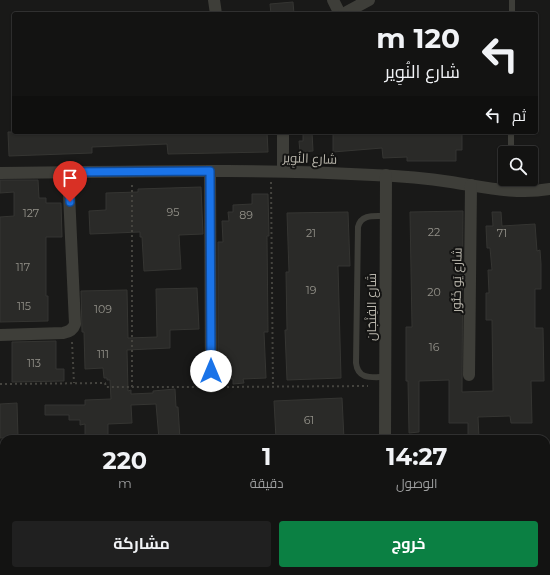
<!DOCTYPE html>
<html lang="ar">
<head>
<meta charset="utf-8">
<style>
  body { margin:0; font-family:Montserrat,Cairo,sans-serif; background:#202020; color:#f1f3f6; direction:rtl; height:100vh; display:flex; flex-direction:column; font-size:15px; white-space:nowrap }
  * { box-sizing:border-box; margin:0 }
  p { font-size:13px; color:#9d9e9f }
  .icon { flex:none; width:22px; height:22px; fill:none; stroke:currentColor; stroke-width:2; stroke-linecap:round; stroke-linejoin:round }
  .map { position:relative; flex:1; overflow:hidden; direction:ltr }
  .details { position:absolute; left:0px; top:435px; width:550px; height:140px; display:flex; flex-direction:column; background:#131312; border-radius:12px 12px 0 0; box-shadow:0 1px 3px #0004,0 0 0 1px #323232; direction:rtl }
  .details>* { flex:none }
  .top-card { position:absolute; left:12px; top:12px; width:526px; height:122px; border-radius:4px; box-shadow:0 1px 3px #0004,0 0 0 1px #323232; direction:rtl; background:#131312; color:#f1f3f6; overflow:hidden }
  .fabs { position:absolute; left:498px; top:146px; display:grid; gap:8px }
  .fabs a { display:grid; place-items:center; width:40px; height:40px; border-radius:4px; background:#131312; box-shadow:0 1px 3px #0004,0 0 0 1px #323232; font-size:20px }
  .pin { position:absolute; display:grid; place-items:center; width:34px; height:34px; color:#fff; margin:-41px -17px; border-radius:50% 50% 50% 0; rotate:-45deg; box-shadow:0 0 4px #0007 }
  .pin .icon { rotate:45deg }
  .me { position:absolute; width:44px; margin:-22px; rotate:0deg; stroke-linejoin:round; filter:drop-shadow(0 0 3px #0008) }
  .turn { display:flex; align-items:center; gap:14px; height:84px; padding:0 12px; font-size:18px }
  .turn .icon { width:52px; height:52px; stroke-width:2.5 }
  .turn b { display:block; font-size:28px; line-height:34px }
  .then { display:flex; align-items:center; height:38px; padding:0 12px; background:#0003; gap:8px; font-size:15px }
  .eta { display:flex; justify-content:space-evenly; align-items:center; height:68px; text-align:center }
  .eta b { font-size:24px; font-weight:700; line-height:28px }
  .cta { display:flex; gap:8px; margin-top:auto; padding:8px 12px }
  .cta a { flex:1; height:46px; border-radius:4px; background:#0b8043; color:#fff; font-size:16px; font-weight:700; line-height:46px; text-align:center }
  .cta a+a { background:#202020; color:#f1f3f6 }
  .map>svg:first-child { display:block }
</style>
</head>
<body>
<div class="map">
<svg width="550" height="575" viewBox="0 0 550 575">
  <rect width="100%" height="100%" fill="#191918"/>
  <!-- building -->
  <g fill="#2a2a28" stroke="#353532">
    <polygon points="293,2 294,14 271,14 270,4"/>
    <polygon points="8,132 267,132 268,152 168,154 167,144 92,147 92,153 9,156"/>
    <polygon points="303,132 312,132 313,151 300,152 299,141 303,141"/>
    <polygon points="333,132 462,132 462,150 456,150 456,161 407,161 407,157 383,158 382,148 333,152"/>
    <polygon points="0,180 38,180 39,198 46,198 46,203 61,203 62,237 46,237 46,296 48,296 48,321 0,322 0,217 14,216 14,192 0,193"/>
    <polygon points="201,187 203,234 179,235 181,269 144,271 142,237 140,237 140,232 90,234 89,211 106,210 106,193 138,192 138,189"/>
    <polygon points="252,194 268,194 269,236 267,236 268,332 264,332 266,378 243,379 244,383 233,384 233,379 218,379 218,242 223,242 222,221 229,221 228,212 233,212 233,205 252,204"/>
    <polygon points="463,211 462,392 493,391 492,320 486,320 486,293 489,293 488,270 492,270 490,248 487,248 486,226 493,226 492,212 501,212 502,226 535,224 537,251 540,250 541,264 541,289 535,289 535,328 543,328 544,381 531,381 532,423 511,423 510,416 478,417 479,438 468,438 468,423 449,423 449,380 419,381 419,432 409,433 408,381 406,381 406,327 412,327 410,212"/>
    <polygon points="348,212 350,266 338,266 341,378 287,380 285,330 287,330 286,272 289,272 287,213"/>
    <polygon points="197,288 199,329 170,330 170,348 127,350 128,391 131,390 131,394 153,393 153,391 175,389 176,407 178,407 180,439 159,439 156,404 131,405 132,423 108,424 108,439 85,439 85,424 80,425 80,420 69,420 69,415 45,415 45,405 85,405 85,400 111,399 110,380 107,380 107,378 104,378 103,368 85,369 84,332 82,332 81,291 127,290 128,338 157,337 156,289"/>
    <polygon points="56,341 56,369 64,369 64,381 12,382 12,342"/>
    <polygon points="342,398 344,439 276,439 274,401"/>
    <polygon points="17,403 18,437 0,438 0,404"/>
  </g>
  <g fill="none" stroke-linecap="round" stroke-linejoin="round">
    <!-- path -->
    <g stroke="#45443f" stroke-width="2" stroke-dasharray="2 3" stroke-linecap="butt">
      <polyline points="271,182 273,387"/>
      <polyline points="72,342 74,383"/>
      <polyline points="0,384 105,383 106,387 200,387"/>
      <polyline points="132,387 132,183"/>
      <polyline points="222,387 368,386"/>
    </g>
    <!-- service -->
    <g stroke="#3e3e39" stroke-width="6">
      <polyline points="512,14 512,0"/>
      <polyline points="511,153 511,132"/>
      <polyline points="511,191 511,179"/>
      <path d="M385 377C372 377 358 380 356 363L358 227C361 214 374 216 385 216"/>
    </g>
    <!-- minor -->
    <g stroke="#3e3e39" stroke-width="12">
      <polyline points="214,0 216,14"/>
      <polyline points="333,0 340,14"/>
      <polyline points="343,14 369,0"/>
      <polyline points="283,132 283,171"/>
      <polyline points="210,171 211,387"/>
      <path d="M0 173C124 172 249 168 373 175 399 176 425 178 451 182 484 187 517 195 550 189"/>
      <path d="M0 335 63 333C69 332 73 330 75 324L68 172"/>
      <polyline points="469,375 471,185"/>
      <polyline points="385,439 386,175"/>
      <polyline points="4,520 4,559"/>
      <polyline points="4,571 4,575"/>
      <polyline points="175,571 175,575"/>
      <polyline points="84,575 84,571"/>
      <polyline points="385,575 385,571"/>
    </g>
  </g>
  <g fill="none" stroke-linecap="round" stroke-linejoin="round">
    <!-- route casing -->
    <g stroke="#114b97" stroke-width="10">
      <polyline id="route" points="70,202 68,172 210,171 211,371"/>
    </g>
    <!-- route -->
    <use href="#route" stroke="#1a73e8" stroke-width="7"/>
  </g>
  <g text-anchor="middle" stroke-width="4" stroke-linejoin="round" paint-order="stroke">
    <!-- number labels -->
    <g font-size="11" fill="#94928a">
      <text x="173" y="216">95</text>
      <text x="31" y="217">127</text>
      <text x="246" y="219">89</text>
      <text x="434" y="236">22</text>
      <text x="311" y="237">21</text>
      <text x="502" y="237">71</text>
      <text x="23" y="271">117</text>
      <text x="311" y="294">19</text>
      <text x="434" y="296">20</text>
      <text x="24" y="310">115</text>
      <text x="103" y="313">109</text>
      <text x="434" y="351">16</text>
      <text x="103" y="358">111</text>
      <text x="34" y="367">113</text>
      <text x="309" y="424">61</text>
    </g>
    <!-- street labels -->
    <g font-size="13" fill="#b8b5ab" stroke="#141413">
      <text transform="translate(310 158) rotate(2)" y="5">شارع النُوِير</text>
      <text transform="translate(456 280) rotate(-89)" y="5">شارع يَو خَنُّور</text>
      <text transform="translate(371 307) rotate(-90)" y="5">شارع الفِنْجَان</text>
    </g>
  </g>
</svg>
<div class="fabs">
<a><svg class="icon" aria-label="search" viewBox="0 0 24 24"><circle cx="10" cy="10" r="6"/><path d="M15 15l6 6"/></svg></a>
</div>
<div class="pin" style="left:70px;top:202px;background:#d93025"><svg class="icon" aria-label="arrive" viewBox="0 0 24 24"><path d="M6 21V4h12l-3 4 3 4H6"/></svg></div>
<svg class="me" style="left:211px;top:371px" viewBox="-20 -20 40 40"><circle r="19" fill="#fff"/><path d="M0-13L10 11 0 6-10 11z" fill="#1a73e8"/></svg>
<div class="top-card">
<div class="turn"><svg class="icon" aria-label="left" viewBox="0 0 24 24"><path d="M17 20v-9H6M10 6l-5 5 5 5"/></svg><div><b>120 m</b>شارع النُوِير</div></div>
<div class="then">ثم<svg class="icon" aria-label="left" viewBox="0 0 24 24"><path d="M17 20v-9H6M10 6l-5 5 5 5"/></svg></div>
</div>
<section class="details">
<div class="eta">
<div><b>14:27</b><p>الوصول</p></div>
<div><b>1</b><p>دقيقة</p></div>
<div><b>220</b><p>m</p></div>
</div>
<div class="cta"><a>خروج</a><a>مشاركة</a></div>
</section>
</div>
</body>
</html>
